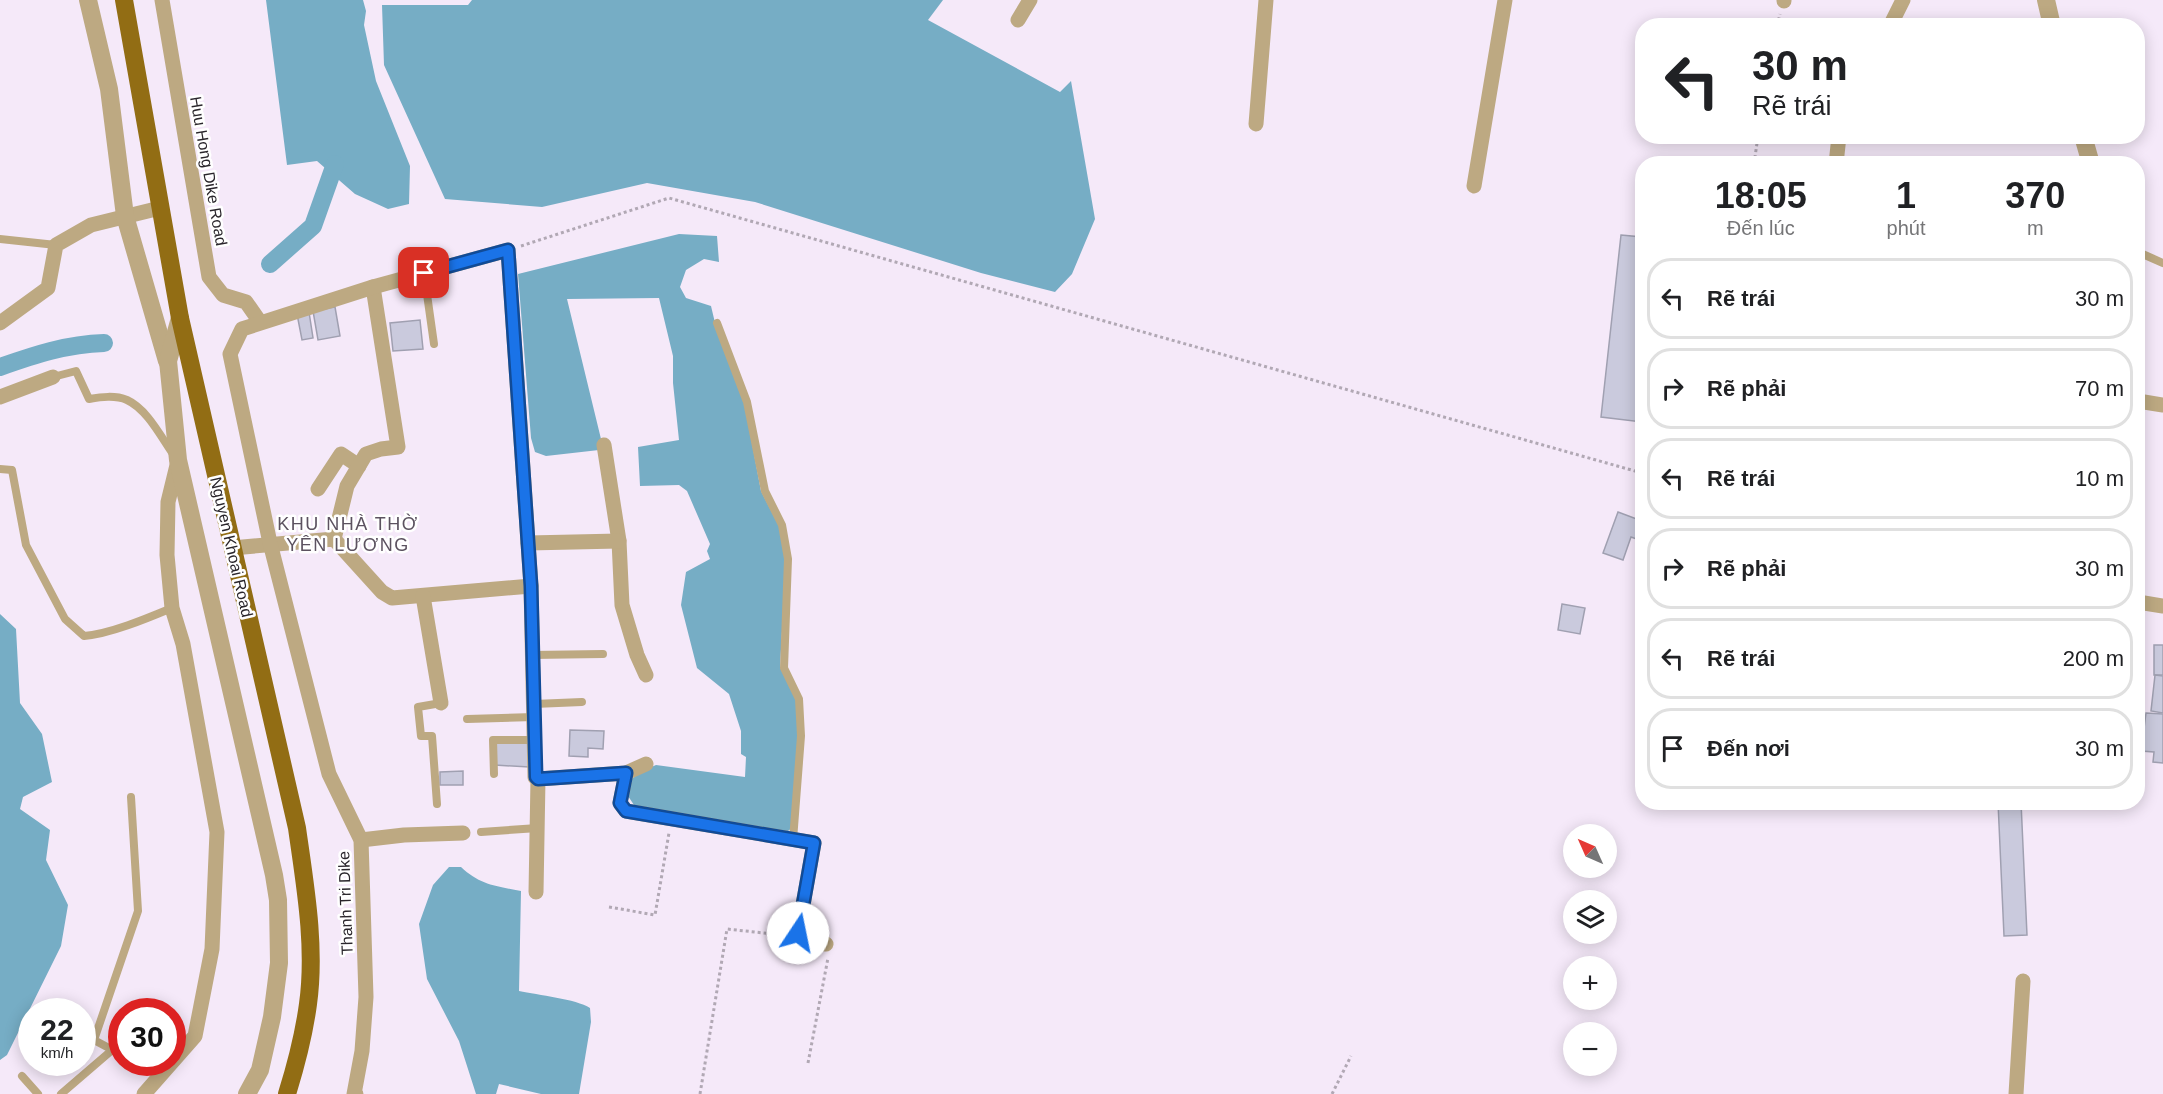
<!DOCTYPE html>
<html lang="vi">
<head>
<meta charset="utf-8">
<style>
  body { margin:0; font-family:Helvetica,sans-serif; background:#f6f6f6; color:#202124; height:100vh; display:flex; flex-direction:column; font-size:22px; white-space:nowrap }
  * { box-sizing:border-box; margin:0 }
  p { font-size:20px; color:#757577 }
  .icon { flex:none; width:33px; height:33px; fill:none; stroke:currentColor; stroke-width:2; stroke-linecap:round; stroke-linejoin:round }
  .map { position:relative; flex:1; overflow:hidden }
  .side { position:absolute; left:1635px; top:156px; width:510px; height:654px; display:flex; flex-direction:column; background:#fff; border-radius:24px; box-shadow:0 3px 15px #0003 }
  .side>* { flex:none }
  .banner { position:absolute; left:1635px; top:18px; width:510px; height:126px; border-radius:24px; box-shadow:0 3px 15px #0003; background:#fff; color:#202124; overflow:hidden }
  .needle { width:39px; rotate:315deg }
  .fabs { position:absolute; left:1563px; top:824px; display:grid; gap:12px }
  .fabs a { display:grid; place-items:center; width:54px; height:54px; border-radius:50%; background:#fff; box-shadow:0 3px 15px #0003; font-size:30px }
  .speed { position:absolute; left:18px; top:998px; display:flex; gap:12px; font-size:30px; font-weight:700; text-align:center }
  .speed>* { display:grid; place-content:center; width:78px; height:78px; border-radius:50%; background:#fff; box-shadow:0 3px 15px #0003; line-height:1 }
  .speed small { font-size:15px; font-weight:400 }
  .speed .limit { border:9px solid #d22; background:#fff; color:#111 }
  .pin { position:absolute; display:grid; place-items:center; width:51px; height:51px; color:#fff; margin:-26px; border-radius:12px; box-shadow:0 3px 9px #0006 }
  .me { position:absolute; width:66px; margin:-33px; rotate:11deg; stroke-linejoin:round; filter:drop-shadow(0 0 4px #0008) }
  .turn { display:flex; align-items:center; gap:21px; height:126px; padding:0 18px; font-size:27px }
  .turn .icon { width:78px; height:78px; stroke-width:2.5 }
  .turn b { display:block; font-size:42px; line-height:51px }
  .eta { display:flex; justify-content:space-evenly; align-items:center; height:102px; text-align:center }
  .eta b { font-size:36px; font-weight:800; line-height:42px }
  ul { padding:0; list-style:none }
  li { display:flex; align-items:center; gap:18px; height:81px; margin:0 12px 9px; padding:0 6px; border:3px solid #e0e0e0; border-radius:24px }
  li div { flex:1 }
  li b { display:block; font-size:22px }
  li em { font-style:normal }
  .map>svg:first-child { display:block }
</style>
</head>
<body>
<div class="map">
<svg width="2163" height="1094" viewBox="0 0 2163 1094">
  <rect width="100%" height="100%" fill="#f5e9f9"/>
  <!-- water -->
  <g fill="#76adc5">
    <polygon points="266,0 363,0 366,11 364,25 376,81 410,166 409,204 388,209 355,194 317,161 287,165"/>
    <polygon points="472,0 943,0 928,20 1060,92 1071,81 1095,219 1072,274 1055,292 981,273 755,202 647,183 542,207 445,199 384,65 382,5 468,5"/>
    <polygon points="679,234 717,236 719,262 704,259 686,270 680,287 686,298 711,306 716,327 745,406 761,491 780,528 786,560 780,667 798,704 797,780 792,828 784,834 636,808 628,796 632,779 640,772 656,765 745,777 746,757 741,754 741,731 729,694 697,668 681,605 686,572 710,559 707,551 710,544 687,491 679,485 640,486 638,447 679,440 673,383 673,356 659,298 567,299 601,439 599,450 546,456 535,452 531,438 518,274"/>
    <polygon points="0,614 16,629 20,703 42,734 52,782 23,797 20,809 50,830 46,860 68,905 61,946 7,1055 0,1060"/>
    <path d="M449 867H461C480 885 496 886 521 891L519 991C538 995 576 999 590 1008L591 1022 579 1094H541L499 1084 496 1094H476L459 1041 427 979 419 924 433 885Z"/>
  </g>
  <g fill="none" stroke-linecap="round" stroke-linejoin="round">
    <!-- canal -->
    <g stroke="#76adc5" stroke-width="18">
      <polyline points="270,264 313,226 335,164"/>
      <path d="M0 367C34 355 67 344 104 343"/>
    </g>
  </g>
  <!-- building -->
  <g fill="#cacadd" stroke="#a0a0b1" stroke-width="1.5">
    <polygon points="1621,235 1642,237 1642,422 1601,417"/>
    <polygon points="335,307 340,336 318,340 313,311"/>
    <polygon points="309,312 313,338 302,340 297,314"/>
    <polygon points="420,320 423,349 393,351 390,323"/>
    <polygon points="1618,512 1642,521 1642,541 1631,537 1623,560 1603,553"/>
    <polygon points="1562,604 1585,608 1580,634 1558,630"/>
    <rect x="2154" y="645" width="9" height="30"/>
    <polygon points="2155,675 2163,676 2163,713 2151,711"/>
    <polygon points="2146,713 2163,714 2163,763 2153,762 2154,752 2141,751"/>
    <polygon points="570,730 604,731 603,749 588,748 588,757 569,756"/>
    <polygon points="496,741 530,742 529,767 495,765"/>
    <polygon points="463,771 463,785 440,785 440,772"/>
    <polygon points="1998,802 2021,802 2027,935 2004,936"/>
  </g>
  <g fill="none" stroke-linecap="round" stroke-linejoin="round">
    <!-- path -->
    <g stroke="#b1a8b4" stroke-width="3" stroke-dasharray="3 3" stroke-linecap="butt">
      <polyline points="1777,26 1780,14"/>
      <polyline points="1754,164 1758,136"/>
      <polyline points="521,246 669,198 1642,473"/>
      <polyline points="609,907 655,915 669,833"/>
      <polyline points="808,1063 828,958"/>
      <polyline points="700,1094 727,929 782,935"/>
      <polyline points="1332,1094 1351,1056"/>
    </g>
    <!-- service -->
    <g stroke="#bda982" stroke-width="8">
      <polyline points="0,239 56,245"/>
      <polyline points="2138,252 2163,263"/>
      <polyline points="424,273 434,344"/>
      <polyline points="717,323 747,402 765,491 782,525 788,559 784,668 799,699 801,736 793,840"/>
      <path d="M53 377 76 371 89 399C101 397 115 395 127 400 147 409 161 437 173 454"/>
      <path d="M0 469 12 470 26 545 65 619 84 636C110 634 148 618 172 608"/>
      <polyline points="532,655 603,654"/>
      <polyline points="534,704 582,702"/>
      <polyline points="467,719 534,717"/>
      <polyline points="494,774 493,740 535,740"/>
      <polyline points="437,804 432,736 421,736 418,707 441,703"/>
      <polyline points="481,832 538,828"/>
      <polyline points="122,1055 94,1040 138,911 131,797"/>
      <polyline points="140,1062 163,1071"/>
      <polyline points="22,1076 38,1094"/>
      <polyline points="61,1094 111,1051"/>
    </g>
    <!-- minor -->
    <g stroke="#bda982" stroke-width="15">
      <polyline points="162,0 209,277 223,295 246,302 260,322"/>
      <polyline points="1784,1 1784,0"/>
      <polyline points="1018,20 1030,0"/>
      <polyline points="1890,26 1903,0"/>
      <polyline points="1256,124 1266,0"/>
      <polyline points="1836,164 1839,136"/>
      <polyline points="1474,186 1505,0"/>
      <polyline points="0,323 48,288 56,245 91,225 160,208"/>
      <polyline points="0,397 53,377"/>
      <polyline points="2138,401 2163,405"/>
      <polyline points="604,445 619,541 622,605 637,655 646,675"/>
      <polyline points="318,489 341,454 359,466"/>
      <polyline points="334,539 347,486 366,454 381,449 398,447 373,287"/>
      <polyline points="528,543 619,541"/>
      <polyline points="232,548 334,539 382,592 392,598 531,586"/>
      <polyline points="423,596 441,703"/>
      <polyline points="2138,602 2163,606"/>
      <polyline points="626,773 620,803 626,811 814,843 798,933 804,941 826,944"/>
      <polyline points="361,840 404,835 463,833"/>
      <polyline points="536,892 538,779"/>
      <polyline points="144,1094 195,1036 212,949 217,832 183,644 172,608 167,555 168,502 178,461"/>
      <polyline points="356,1094 354,1094 362,1051 366,997 361,840 329,774 270,543 230,354 242,329 373,287 508,250 531,586 535,777 538,779 626,773 646,764"/>
      <polyline points="2016,1094 2023,981"/>
    </g>
    <!-- tertiary -->
    <g stroke="#bda982" stroke-width="18">
      <polyline points="88,0 109,89 125,216 167,361"/>
      <polyline points="2046,0 2052,26"/>
      <polyline points="2083,136 2091,164"/>
      <polyline points="180,318 168,361 178,460 274,875 278,900 279,963 272,1017 260,1070 247,1094"/>
    </g>
    <!-- primary -->
    <path stroke="#926d14" stroke-width="18" d="M124 0 180 318 297 828C305 885 316 946 308 1004 304 1034 296 1065 287 1094"/>
  </g>
  <g fill="none" stroke-linecap="round" stroke-linejoin="round">
    <!-- route casing -->
    <g stroke="#114b97" stroke-width="15">
      <polyline id="route" points="424,273 508,250 531,586 536,777 538,779 626,773 620,803 626,811 814,843 798,933"/>
    </g>
    <!-- route -->
    <use href="#route" stroke="#1a73e8" stroke-width="10"/>
  </g>
  <g text-anchor="middle" stroke-width="5" stroke-linejoin="round" paint-order="stroke">
    <!-- street labels -->
    <g font-size="16" fill="#2a262c" stroke="#fff">
      <text transform="translate(209 171) rotate(80)" y="6">Huu Hong Dike Road</text>
      <text transform="translate(232 547) rotate(77)" y="6">Nguyen Khoai Road</text>
      <text transform="translate(345 903) rotate(-92)" y="6">Thanh Tri Dike</text>
    </g>
    <!-- neighbourhood labels -->
    <g font-size="18" letter-spacing="1.5" fill="#5c5260" stroke="#fff">
      <text x="348" y="530">KHU NHÀ THỜ<tspan x="348" dy="21">YÊN LƯƠNG</tspan></text>
    </g>
  </g>
</svg>
<div class="fabs">
<a><svg class="needle" viewBox="-14 -14 28 28"><path d="M0-13l5 13h-10z" fill="#e53935"/><path d="M0 13l5-13h-10z" fill="#757577"/></svg></a>
<a><svg class="icon" aria-label="layers" viewBox="0 0 24 24"><path d="M12 4l9 5-9 5-9-5zM3 14l9 5 9-5"/></svg></a>
<a>+</a>
<a>−</a>
</div>
<div class="speed"><div>22<small>km/h</small></div><div class="limit">30</div></div>
<div class="pin" style="left:424px;top:273px;background:#d93025"><svg class="icon" aria-label="arrive" viewBox="0 0 24 24"><path d="M6 21V4h12l-3 4 3 4H6"/></svg></div>
<svg class="me" style="left:798px;top:933px" viewBox="-20 -20 40 40"><circle r="19" fill="#fff"/><path d="M0-13L10 11 0 6-10 11z" fill="#1a73e8"/></svg>
<div class="banner">
<div class="turn"><svg class="icon" aria-label="left" viewBox="0 0 24 24"><path d="M17 20v-9H6M10 6l-5 5 5 5"/></svg><div><b>30 m</b>Rẽ trái</div></div>
</div>
<section class="side">
<div class="eta">
<div><b>18:05</b><p>Đến lúc</p></div>
<div><b>1</b><p>phút</p></div>
<div><b>370</b><p>m</p></div>
</div>
<ul>
<li><svg class="icon" aria-label="left" viewBox="0 0 24 24"><path d="M17 20v-9H6M10 6l-5 5 5 5"/></svg><div><b>Rẽ trái</b></div><em>30 m</em></li>
<li><svg class="icon" aria-label="right" viewBox="0 0 24 24"><path d="M7 20v-9h11M14 6l5 5-5 5"/></svg><div><b>Rẽ phải</b></div><em>70 m</em></li>
<li><svg class="icon" aria-label="left" viewBox="0 0 24 24"><path d="M17 20v-9H6M10 6l-5 5 5 5"/></svg><div><b>Rẽ trái</b></div><em>10 m</em></li>
<li><svg class="icon" aria-label="right" viewBox="0 0 24 24"><path d="M7 20v-9h11M14 6l5 5-5 5"/></svg><div><b>Rẽ phải</b></div><em>30 m</em></li>
<li><svg class="icon" aria-label="left" viewBox="0 0 24 24"><path d="M17 20v-9H6M10 6l-5 5 5 5"/></svg><div><b>Rẽ trái</b></div><em>200 m</em></li>
<li><svg class="icon" aria-label="arrive" viewBox="0 0 24 24"><path d="M6 21V4h12l-3 4 3 4H6"/></svg><div><b>Đến nơi</b></div><em>30 m</em></li>
</ul>
</section>
</div>
</body>
</html>
